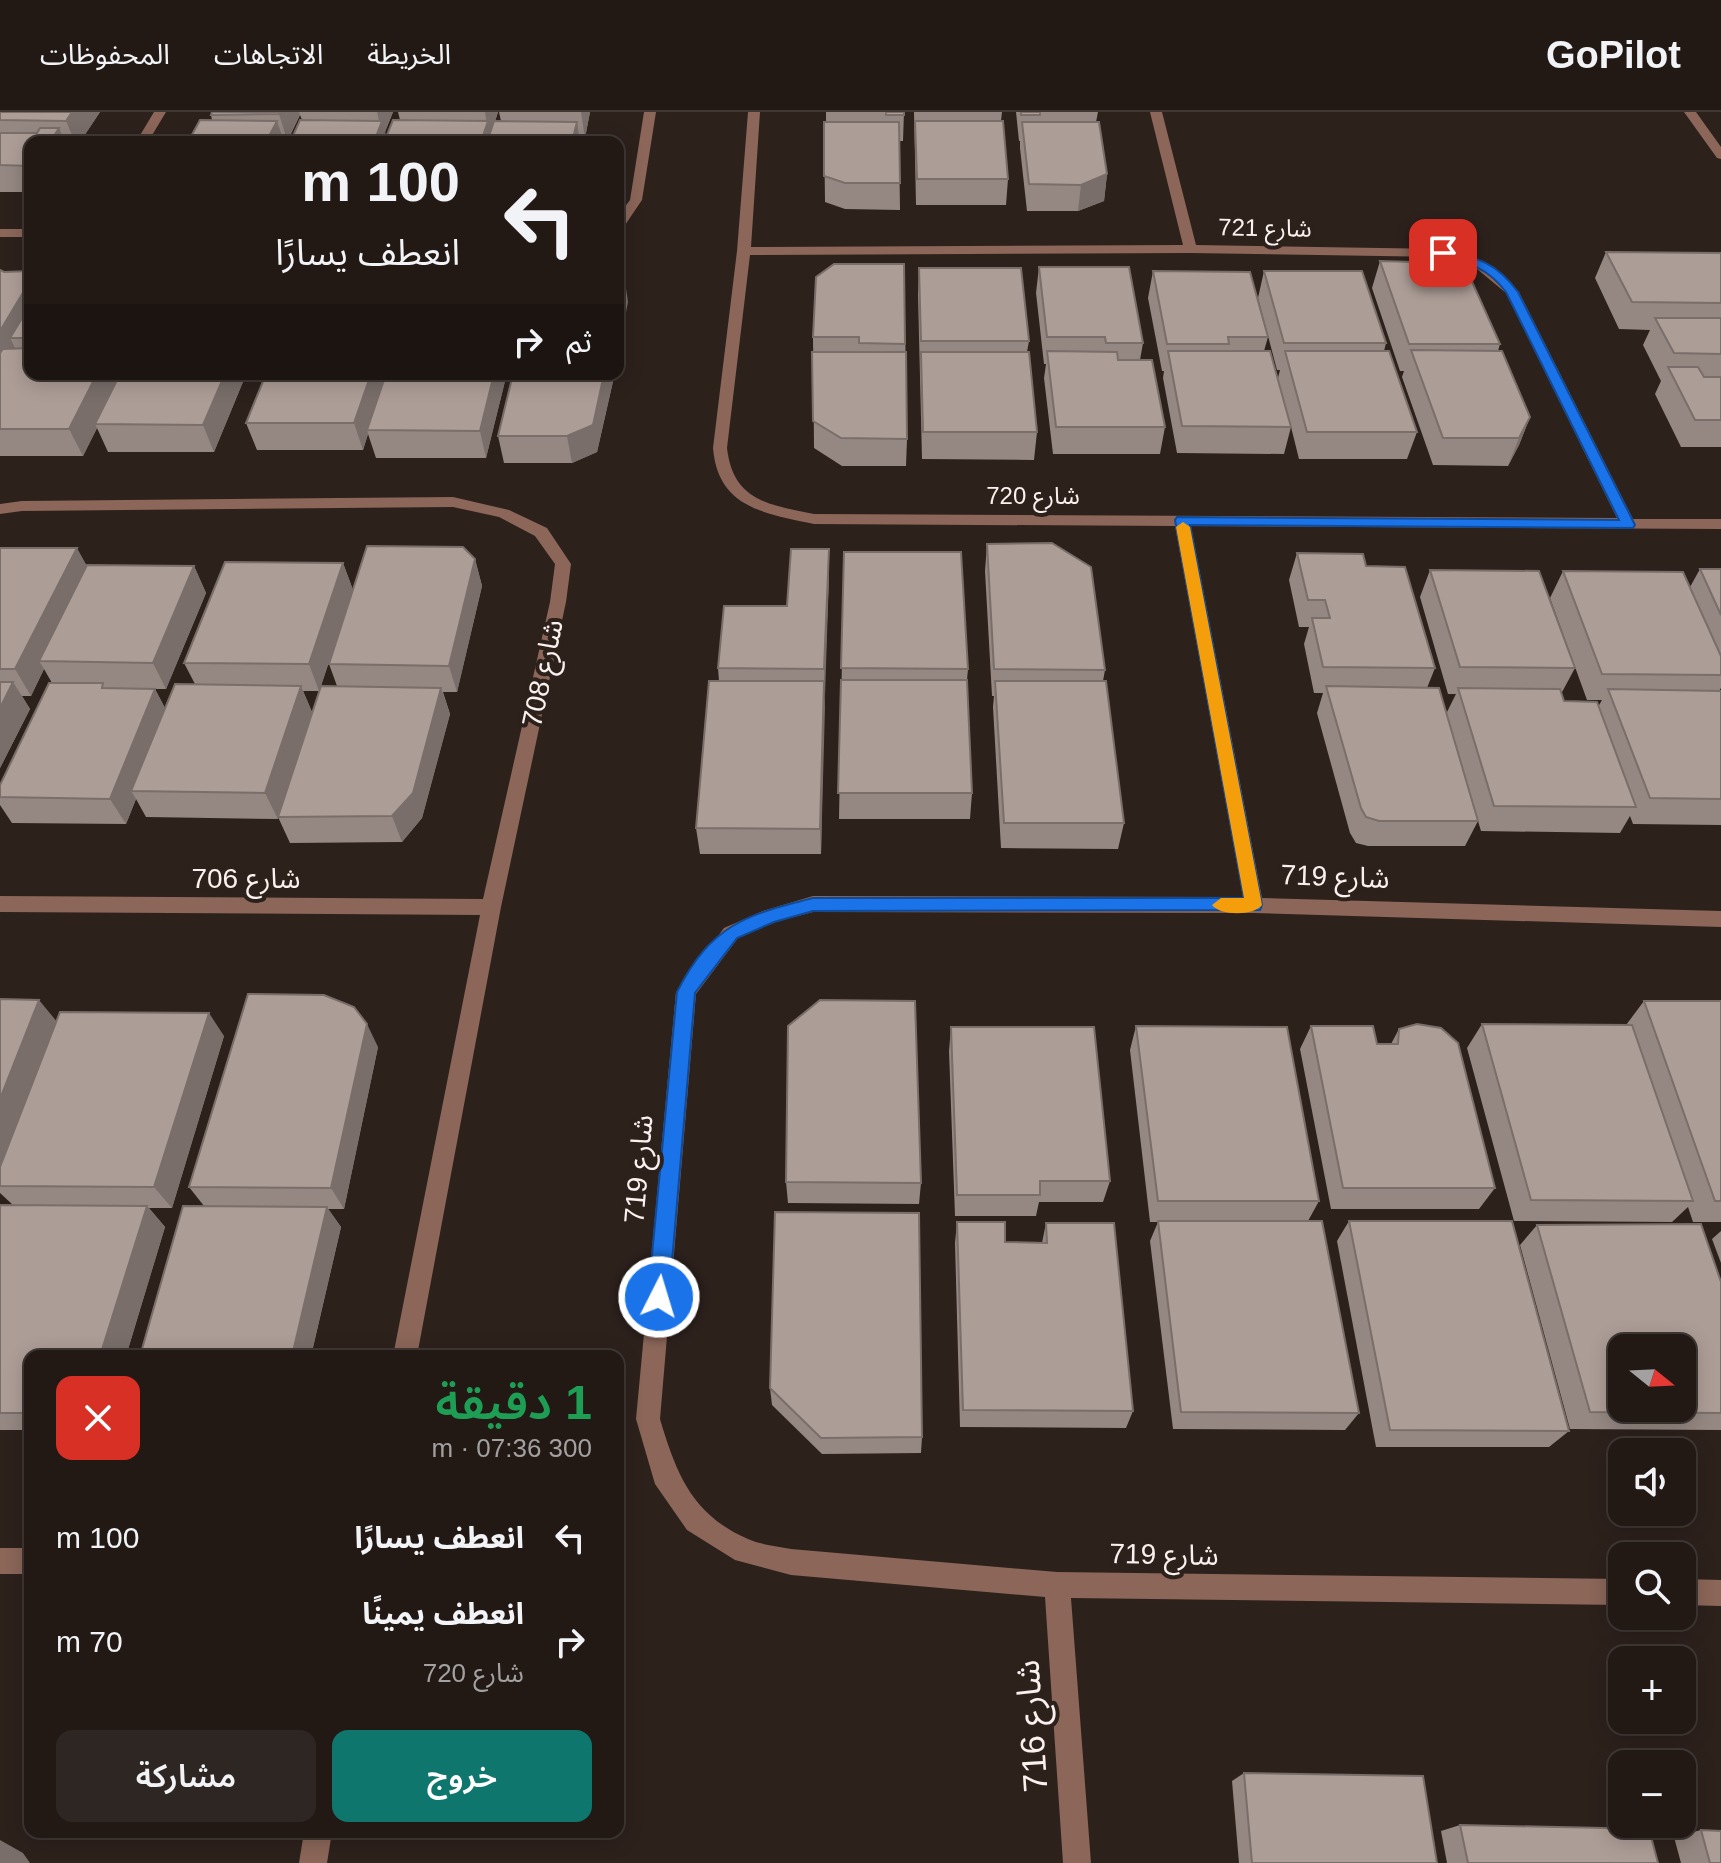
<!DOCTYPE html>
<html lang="ar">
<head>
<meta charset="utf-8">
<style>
  body { margin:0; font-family:Arial,"Noto Sans Arabic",sans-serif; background:#2e2622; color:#f1f3f6; direction:rtl; height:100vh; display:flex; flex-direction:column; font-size:30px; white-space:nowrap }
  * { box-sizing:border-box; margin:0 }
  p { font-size:26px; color:#a2a0a0 }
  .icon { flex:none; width:44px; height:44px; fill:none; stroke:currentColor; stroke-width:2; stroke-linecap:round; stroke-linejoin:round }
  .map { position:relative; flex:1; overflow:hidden; direction:ltr }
  .panel { position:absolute; left:24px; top:1238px; width:600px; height:488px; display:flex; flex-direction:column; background:#221915; border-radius:16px; box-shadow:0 4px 20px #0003,0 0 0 2px #3f3834; direction:rtl }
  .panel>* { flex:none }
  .guide { position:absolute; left:24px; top:24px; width:600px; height:244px; border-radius:16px; box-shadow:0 4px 20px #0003,0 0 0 2px #3f3834; direction:rtl; background:#221915; color:#f1f3f6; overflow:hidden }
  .needle { width:52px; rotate:108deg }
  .controls { position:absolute; left:1608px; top:1222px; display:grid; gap:16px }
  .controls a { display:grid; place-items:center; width:88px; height:88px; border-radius:16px; background:#221915; box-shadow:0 4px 20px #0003,0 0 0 2px #3f3834; font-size:40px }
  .pin { position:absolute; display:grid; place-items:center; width:68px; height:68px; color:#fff; margin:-34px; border-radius:16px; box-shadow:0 4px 12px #0006 }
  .me { position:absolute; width:88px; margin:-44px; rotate:5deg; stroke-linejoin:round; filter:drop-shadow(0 0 6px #0008) }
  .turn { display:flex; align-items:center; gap:28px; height:168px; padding:0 32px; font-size:36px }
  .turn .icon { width:104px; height:104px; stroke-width:2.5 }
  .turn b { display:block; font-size:56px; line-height:68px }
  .then { display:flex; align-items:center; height:76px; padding:0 32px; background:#0003; gap:16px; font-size:30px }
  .round { display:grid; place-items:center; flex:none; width:84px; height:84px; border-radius:16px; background:#2e2622 }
  .overview { display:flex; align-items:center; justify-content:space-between; height:136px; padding:0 32px }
  h1 { font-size:48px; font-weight:600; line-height:60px; color:#1e9e55 }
  .action { display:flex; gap:16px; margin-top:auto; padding:16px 32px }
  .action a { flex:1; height:92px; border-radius:16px; background:#0f766e; color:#fff; font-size:32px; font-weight:600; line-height:92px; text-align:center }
  .action a+a { background:#2e2622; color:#f1f3f6 }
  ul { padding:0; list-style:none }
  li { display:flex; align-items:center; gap:24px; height:104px; padding:0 32px }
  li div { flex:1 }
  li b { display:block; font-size:30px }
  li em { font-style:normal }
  header { display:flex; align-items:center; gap:48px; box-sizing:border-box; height:112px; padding:0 40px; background:#221915; border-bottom:2px solid #3f3834 }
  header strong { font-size:38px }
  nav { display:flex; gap:44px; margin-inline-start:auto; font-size:28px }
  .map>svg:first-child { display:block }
</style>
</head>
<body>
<header>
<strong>GoPilot</strong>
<nav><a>الخريطة</a><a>الاتجاهات</a><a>المحفوظات</a></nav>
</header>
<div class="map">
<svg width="1721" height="1751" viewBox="0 0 1721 1751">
  <rect width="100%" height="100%" fill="#2d211c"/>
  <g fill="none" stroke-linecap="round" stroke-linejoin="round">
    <!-- minor -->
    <g fill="#8b6659" fill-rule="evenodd">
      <polygon points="154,0 166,0 148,30 136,30"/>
      <polygon points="644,0 656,0 642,88 623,116 618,117 618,104 630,88"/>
      <path d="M748 0H760L751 135 1183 133 1150 0H1162L1196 133 1443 137 1486 151 1502 162 1519 180 1633 407H1721V417L1191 414 1262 786 1721 799V815L1254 801 813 800 775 810 738 826 696 882 660 1307C676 1361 692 1403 748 1427 761 1433 777 1434 791 1437L1057 1460 1622 1467V1493L1071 1486 1091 1751H1063L1045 1485 791 1463 735 1448 687 1418 655 1372 636 1307 676 880 724 816 763 799 813 784 1243 785 1175 414 814 412C764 401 718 396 713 336L737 139ZM1190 141 1443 145 1477 157 1506 181 1617 406 814 402C769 393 733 389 727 336L750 143Z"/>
      <polygon points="1684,0 1696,0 1721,35 1721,47 1717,46"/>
      <rect x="0" y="117" width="30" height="8"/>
      <polygon points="453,385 509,398 547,416 571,452 566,490 501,795 417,1244 393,1244 480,803 0,800 0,784 483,787 550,490 555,452 535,424 499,405 453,395 22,399 0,402 0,392 22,389"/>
      <rect x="0" y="1436" width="30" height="26"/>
      <polygon points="1682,1467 1721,1468 1721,1494 1682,1493"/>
      <polygon points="304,1720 332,1720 327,1751 299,1751"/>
    </g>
  </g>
  <!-- wall -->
  <g fill="#958782" fill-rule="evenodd">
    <polygon points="0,0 100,0 80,30 30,30 30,80 0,80"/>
    <path d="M212 0H393L385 20 386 25 400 8 398 0H498L495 9H501L499 0H590L585 26H580V30L286 28H283L284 30H188L212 8 211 3ZM300 3 302 8 292 26H289Z"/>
    <polygon points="826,0 904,0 903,29 899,29 900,98 845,97 825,90 824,10 826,10"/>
    <polygon points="914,0 1002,0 1001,9 1008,67 1006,93 916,93"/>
    <polygon points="1016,0 1098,0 1096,10 1107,62 1104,89 1078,99 1027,99 1020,36 1020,29 1019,29"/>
    <polygon points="1606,140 1721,141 1721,335 1681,335 1655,282 1661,269 1643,233 1650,218 1619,217 1595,166"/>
    <polygon points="1380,149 1500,232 1498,239 1530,305 1519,333 1508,354 1433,353 1402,265 1404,259 1400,259 1372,176"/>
    <polygon points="904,152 907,327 906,354 842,354 814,336 813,225"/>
    <polygon points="1039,155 1143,231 1140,248 1165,315 1160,342 1053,342 1044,266 1046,252 1044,252 1036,181"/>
    <polygon points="919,156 1029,229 1027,240 1037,320 1034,348 922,347 918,183"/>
    <polygon points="0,158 4,160 30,159 30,262 244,262 245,265 214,340 108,340 97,316 83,344 0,344"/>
    <polygon points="1153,159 1268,225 1264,239 1278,266 1280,258 1277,258 1258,186 1264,159 1386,231 1384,239 1417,320 1407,347 1299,347 1291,315 1284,342 1177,341 1163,266 1164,259 1162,259 1148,186"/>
    <polygon points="266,262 506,262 506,265 486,346 376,346 368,322 363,338 257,338 246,311"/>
    <polygon points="614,265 597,340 572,351 504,351 498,324"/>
    <polygon points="987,432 1105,558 1103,569 1124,711 1118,737 1001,736 993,595 994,584 992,584 985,459"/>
    <path d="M0 436 86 453 194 454 206 481 166 577H155L165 596 195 572 184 551 343 451 353 478 321 574H337L329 552 475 447 482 474 457 580H443L450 602 422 706 402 730 290 731 278 705V707L146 705 136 687 126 712 12 711 0 693V673L52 571 44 557 31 584H22L30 597 0 656ZM303 579H319L312 600Z"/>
    <polygon points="844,440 968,557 967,568 972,681 970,707 839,707"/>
    <polygon points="1297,441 1366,454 1435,556 1427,576 1446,602 1456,582 1448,582 1420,485 1430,458 1575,556 1561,582 1564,589 1598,595 1602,588 1587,588 1550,486 1563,459 1690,475 1700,457 1721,457 1721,576 1719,579 1721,579 1721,713 1633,712 1630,704 1620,721 1481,719 1478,709 1465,734 1368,734 1356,731 1350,721 1317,601 1323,581 1314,581 1304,532 1309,515 1299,515 1289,468"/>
    <polygon points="829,464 824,584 821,742 700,742 696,716 719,569 718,556 787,494"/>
    <polygon points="0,887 56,909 224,924 172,1096 149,1096 165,1115 126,1244 30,1244 30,1318 0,1318 0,1093 13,1093 0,1081"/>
    <polygon points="1644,889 1721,889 1721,1110 1693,1110 1688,1095 1672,1110 1514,1109 1467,936 1482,912 1626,913"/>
    <polygon points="1136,914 1319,1089 1308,1109 1359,1301 1345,1318 1173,1317 1150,1129 1158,1110 1150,1110 1130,938"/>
    <polygon points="1311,914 1377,932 1391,932 1399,917 1495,1076 1479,1097 1331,1097 1300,937"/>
    <polygon points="951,915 1110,1069 1103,1090 1039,1090 1036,1104 955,1104 949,939"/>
    <polygon points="378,935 344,1097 328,1097 341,1115 311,1244 140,1244 204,1094 189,1075"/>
    <polygon points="786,1070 921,1071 919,1092 788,1091"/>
    <polygon points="1349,1109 1569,1319 1549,1335 1376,1335 1337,1129"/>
    <polygon points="957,1110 1005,1130 1042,1131 1046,1111 1133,1299 1126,1316 960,1315 955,1131"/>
    <polygon points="1537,1113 1721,1170 1721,1318 1570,1317 1520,1133"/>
    <polygon points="1721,1119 1721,1151 1712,1127"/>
    <polygon points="770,1276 922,1325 921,1341 822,1342 772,1293"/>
    <polygon points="1244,1661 1437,1751 1239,1751 1232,1669"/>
    <polygon points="1460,1713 1658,1751 1447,1751 1441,1719"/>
    <polygon points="1701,1718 1721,1751 1681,1751 1674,1725"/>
  </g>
  <!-- shaded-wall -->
  <g fill="#796e6a">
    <polygon points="72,0 100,0 80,30 75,30 66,9"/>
    <polygon points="281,0 299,0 300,3 287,28 279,2"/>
    <polygon points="377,0 393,0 385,20 387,30 374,30 380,13"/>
    <polygon points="485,0 498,0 491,23 492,30 481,30 487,12"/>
    <polygon points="581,0 590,0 585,26"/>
    <polygon points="277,9 284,30 266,30"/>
    <polygon points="577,10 580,30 572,30"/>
    <polygon points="59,16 65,30 50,30"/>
    <polygon points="1107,62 1104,89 1078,99 1081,73"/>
    <polygon points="624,163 628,190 618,241 618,194"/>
    <polygon points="30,169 30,218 10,226 17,240 0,245 0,219"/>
    <polygon points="97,262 122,262 95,312 97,316 83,344 69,317"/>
    <polygon points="225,262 244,262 245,265 214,340 203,313"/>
    <polygon points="371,262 386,262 367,318 368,322 363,338 354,311"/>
    <polygon points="494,262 506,262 506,265 486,346 480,319"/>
    <polygon points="604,262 614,262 614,265 597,340 572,351 567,324"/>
    <polygon points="1530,305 1519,333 1508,354 1519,326"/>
    <polygon points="77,436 92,463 39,549 44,557 31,584 15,557"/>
    <polygon points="829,437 829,464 825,584 824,557"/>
    <polygon points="475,447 482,474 457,580 449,554"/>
    <polygon points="343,451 353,478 319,579 309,552"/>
    <polygon points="194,454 206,481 166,577 153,551"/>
    <polygon points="824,569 825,595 821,742 820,717"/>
    <polygon points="13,570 30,597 0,656 0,596"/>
    <polygon points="301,574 312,600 278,707 265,681"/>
    <polygon points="441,576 450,602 422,706 402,730 392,704"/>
    <polygon points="155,577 169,604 131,679 136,687 126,712 110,687"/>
    <polygon points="39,888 58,911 0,1065 0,987"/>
    <polygon points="209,901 224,924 172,1096 154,1075"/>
    <polygon points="367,912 378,935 344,1097 331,1076"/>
    <polygon points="147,1094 165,1115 126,1244 100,1244"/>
    <polygon points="327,1095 341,1115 311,1244 292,1244"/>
    <polygon points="0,1728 23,1741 30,1751 0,1751"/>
  </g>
  <!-- building -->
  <g fill="#ad9d97" stroke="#796e6a" stroke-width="2" fill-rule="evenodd">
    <polygon points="0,0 72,0 66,9 0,8"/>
    <polygon points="212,0 281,0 279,2 211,3"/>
    <rect x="886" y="0" width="18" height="3"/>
    <rect x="1021" y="0" width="19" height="3"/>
    <polygon points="200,8 277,9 266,30 188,30"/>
    <polygon points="300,8 382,9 374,30 285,30 287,26 292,26"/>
    <polygon points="393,8 488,9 481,30 384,30"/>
    <polygon points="494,9 577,10 572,30 487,30"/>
    <polygon points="915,9 1003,9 1008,67 917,67"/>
    <polygon points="824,10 899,10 900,71 845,71 824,64"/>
    <polygon points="1022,10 1099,10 1107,62 1081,73 1029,72"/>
    <polygon points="40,16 59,16 50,30 30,30 30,54 0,53 0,21 37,21"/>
    <polygon points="1606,140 1721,141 1721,191 1632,190"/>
    <polygon points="1380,149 1447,151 1469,163 1500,232 1409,232"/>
    <polygon points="834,152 904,152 905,232 859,231 859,225 813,225 816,165"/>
    <polygon points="1039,155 1129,155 1143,231 1106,231 1105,225 1047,225"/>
    <polygon points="919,156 1021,156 1029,229 921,229"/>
    <polygon points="0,158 4,160 30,159 30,169 0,219"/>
    <polygon points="618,159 624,163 618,194"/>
    <polygon points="1153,159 1250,160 1268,225 1228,225 1229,232 1167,232"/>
    <polygon points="1264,159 1362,159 1386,231 1284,231"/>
    <polygon points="30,193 30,226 10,226"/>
    <polygon points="1655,206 1721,206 1721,242 1674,241"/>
    <polygon points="30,236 30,262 97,262 69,317 0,317 0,241 3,237"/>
    <polygon points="1411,238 1502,239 1530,305 1519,326 1443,326"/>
    <polygon points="1047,239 1117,240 1118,248 1152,248 1165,315 1056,315"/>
    <polygon points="1168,239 1270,239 1291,315 1182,314"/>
    <polygon points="1285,239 1389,239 1417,320 1307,320"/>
    <polygon points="812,240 906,240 907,327 841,326 813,309"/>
    <polygon points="921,240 1029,240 1037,320 923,320"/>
    <polygon points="1668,255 1698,255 1704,265 1721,265 1721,308 1695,308"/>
    <polygon points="120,262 225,262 203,313 95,312"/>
    <polygon points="266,262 371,262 354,311 246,311"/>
    <polygon points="386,262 494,262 480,319 367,318"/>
    <polygon points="513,262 604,262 593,313 567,324 498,324"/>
    <polygon points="1052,431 1091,455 1105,558 994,557 987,432"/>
    <polygon points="367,434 463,435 475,447 449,554 329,552"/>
    <polygon points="0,436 77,436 15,557 0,557"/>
    <polygon points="791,437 829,437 824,557 718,556 724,494 787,494"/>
    <polygon points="844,440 961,440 968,557 841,556"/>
    <polygon points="1297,441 1363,442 1366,454 1405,455 1435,556 1323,555 1312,506 1330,506 1325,488 1308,488"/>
    <polygon points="225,450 343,451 309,552 184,551"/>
    <polygon points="87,453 194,454 153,551 39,549"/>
    <polygon points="1700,457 1721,457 1721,503"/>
    <polygon points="1430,458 1539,459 1575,556 1460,555"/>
    <polygon points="1563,459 1683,460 1721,544 1721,563 1602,562"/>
    <polygon points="841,568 967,568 972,681 838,681"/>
    <polygon points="709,569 824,569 820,717 696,716"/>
    <polygon points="995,569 1106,569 1124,711 1004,711"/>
    <polygon points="0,570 13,570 0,596"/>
    <polygon points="49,571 103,571 102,576 155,577 110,687 0,685 0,673"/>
    <polygon points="175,572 301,574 265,681 131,679"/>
    <polygon points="321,574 441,576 413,681 392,704 278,705"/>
    <polygon points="1326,574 1439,576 1478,709 1379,709 1366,705 1361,696"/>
    <polygon points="1458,576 1560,577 1564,589 1597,590 1636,695 1494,694"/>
    <polygon points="1608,577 1721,579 1721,687 1650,686"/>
    <polygon points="248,882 324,883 354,895 367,912 331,1076 189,1075"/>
    <polygon points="0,887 39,888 0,987"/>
    <polygon points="820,888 915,889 921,1071 786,1070 788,914"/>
    <polygon points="1644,889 1721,889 1721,1089 1715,1089"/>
    <polygon points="60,900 209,901 154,1075 0,1074 0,1055"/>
    <polygon points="1417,912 1441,916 1458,931 1495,1076 1343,1076 1311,914 1373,914 1377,932 1398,932 1399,917"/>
    <polygon points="1482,912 1632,913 1693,1089 1531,1088"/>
    <polygon points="1136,914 1287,915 1319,1089 1158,1089"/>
    <polygon points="951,915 1094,915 1110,1069 1040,1069 1040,1083 957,1083"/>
    <polygon points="0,1093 147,1094 100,1244 30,1244 30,1301 0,1301"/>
    <polygon points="183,1094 327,1095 292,1244 140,1244"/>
    <polygon points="775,1100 919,1101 922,1325 821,1326 770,1276"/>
    <polygon points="1158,1109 1322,1109 1359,1301 1181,1300"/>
    <polygon points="1349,1109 1512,1109 1569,1319 1390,1318"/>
    <polygon points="957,1110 1005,1110 1005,1130 1047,1131 1046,1111 1114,1111 1133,1299 963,1298"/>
    <path d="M1701 1112 1721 1170V1301L1590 1300 1537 1113ZM1622 1236H1682V1296H1622Z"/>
    <polygon points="1244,1661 1423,1664 1437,1751 1252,1751"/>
    <polygon points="1460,1713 1649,1717 1658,1751 1468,1751"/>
    <polygon points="1701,1718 1721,1719 1721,1751 1710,1751"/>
  </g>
  <!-- route -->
  <path fill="#1a73e8" stroke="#114b97" stroke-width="2" d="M1443 138C1478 146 1496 150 1518 180L1635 413 1633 416 1190 413 1262 793 1260 798 813 799 774 810 737 826 695 881 669 1185 666 1192 659 1195 651 1192 648 1185 677 880C711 813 745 803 813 786H1244L1175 408 1177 405 1619 408 1506 180C1487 155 1469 151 1439 144V139Z"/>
  <!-- slow -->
  <path fill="#f59e0b" d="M1183 410 1190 415 1262 793C1254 804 1220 804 1212 793L1221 786H1244L1176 415Z"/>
  <g text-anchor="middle" stroke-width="8" stroke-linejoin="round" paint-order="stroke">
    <!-- far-street labels -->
    <g font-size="24" fill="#faf1ee" stroke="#2d211c">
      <text transform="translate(1265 116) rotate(1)" y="8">شارع 721</text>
      <text x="1033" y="392">شارع 720</text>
    </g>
    <!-- street labels -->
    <g font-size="28" fill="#faf1ee" stroke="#2d211c">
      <text transform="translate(542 561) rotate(-78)" y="10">شارع 708</text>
      <text transform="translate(1335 764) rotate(2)" y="10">شارع 719</text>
      <text x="246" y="776">شارع 706</text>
      <text transform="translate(638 1057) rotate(-85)" y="10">شارع 719</text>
      <text transform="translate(1164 1442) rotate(1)" y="10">شارع 719</text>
    </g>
    <!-- near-street labels -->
    <g font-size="34" fill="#faf1ee" stroke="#2d211c">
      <text transform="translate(1031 1614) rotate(-94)" y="12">شارع 716</text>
    </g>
  </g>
</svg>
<div class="controls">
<a><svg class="needle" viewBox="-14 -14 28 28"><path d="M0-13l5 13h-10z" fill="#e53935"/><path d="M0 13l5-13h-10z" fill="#a2a0a0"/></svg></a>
<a><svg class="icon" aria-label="sound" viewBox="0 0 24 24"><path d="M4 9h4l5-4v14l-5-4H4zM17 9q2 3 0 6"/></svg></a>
<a><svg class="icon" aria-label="search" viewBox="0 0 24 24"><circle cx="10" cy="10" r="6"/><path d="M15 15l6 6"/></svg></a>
<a>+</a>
<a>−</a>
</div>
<div class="pin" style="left:1443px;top:141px;background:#d93025"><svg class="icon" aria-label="arrive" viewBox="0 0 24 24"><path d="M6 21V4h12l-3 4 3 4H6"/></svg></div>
<svg class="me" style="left:659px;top:1185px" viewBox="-20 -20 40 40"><circle r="17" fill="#1a73e8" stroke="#fff" stroke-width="3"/><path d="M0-11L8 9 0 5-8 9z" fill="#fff"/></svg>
<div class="guide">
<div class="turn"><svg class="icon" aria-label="left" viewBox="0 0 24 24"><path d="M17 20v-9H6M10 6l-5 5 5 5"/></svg><div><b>100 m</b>انعطف يسارًا</div></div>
<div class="then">ثم<svg class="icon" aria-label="right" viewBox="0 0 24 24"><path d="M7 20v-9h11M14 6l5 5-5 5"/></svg></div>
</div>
<section class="panel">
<div class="overview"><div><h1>1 دقيقة</h1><p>300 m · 07:36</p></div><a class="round" style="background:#d93025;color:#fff"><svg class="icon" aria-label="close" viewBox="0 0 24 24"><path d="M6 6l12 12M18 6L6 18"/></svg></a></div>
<ul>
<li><svg class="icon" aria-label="left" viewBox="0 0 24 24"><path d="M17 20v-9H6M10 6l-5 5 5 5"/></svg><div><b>انعطف يسارًا</b></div><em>100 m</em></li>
<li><svg class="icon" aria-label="right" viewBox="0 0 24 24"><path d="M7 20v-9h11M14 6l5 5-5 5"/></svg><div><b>انعطف يمينًا</b><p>شارع 720</p></div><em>70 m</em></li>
</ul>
<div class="action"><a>خروج</a><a>مشاركة</a></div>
</section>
</div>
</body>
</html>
